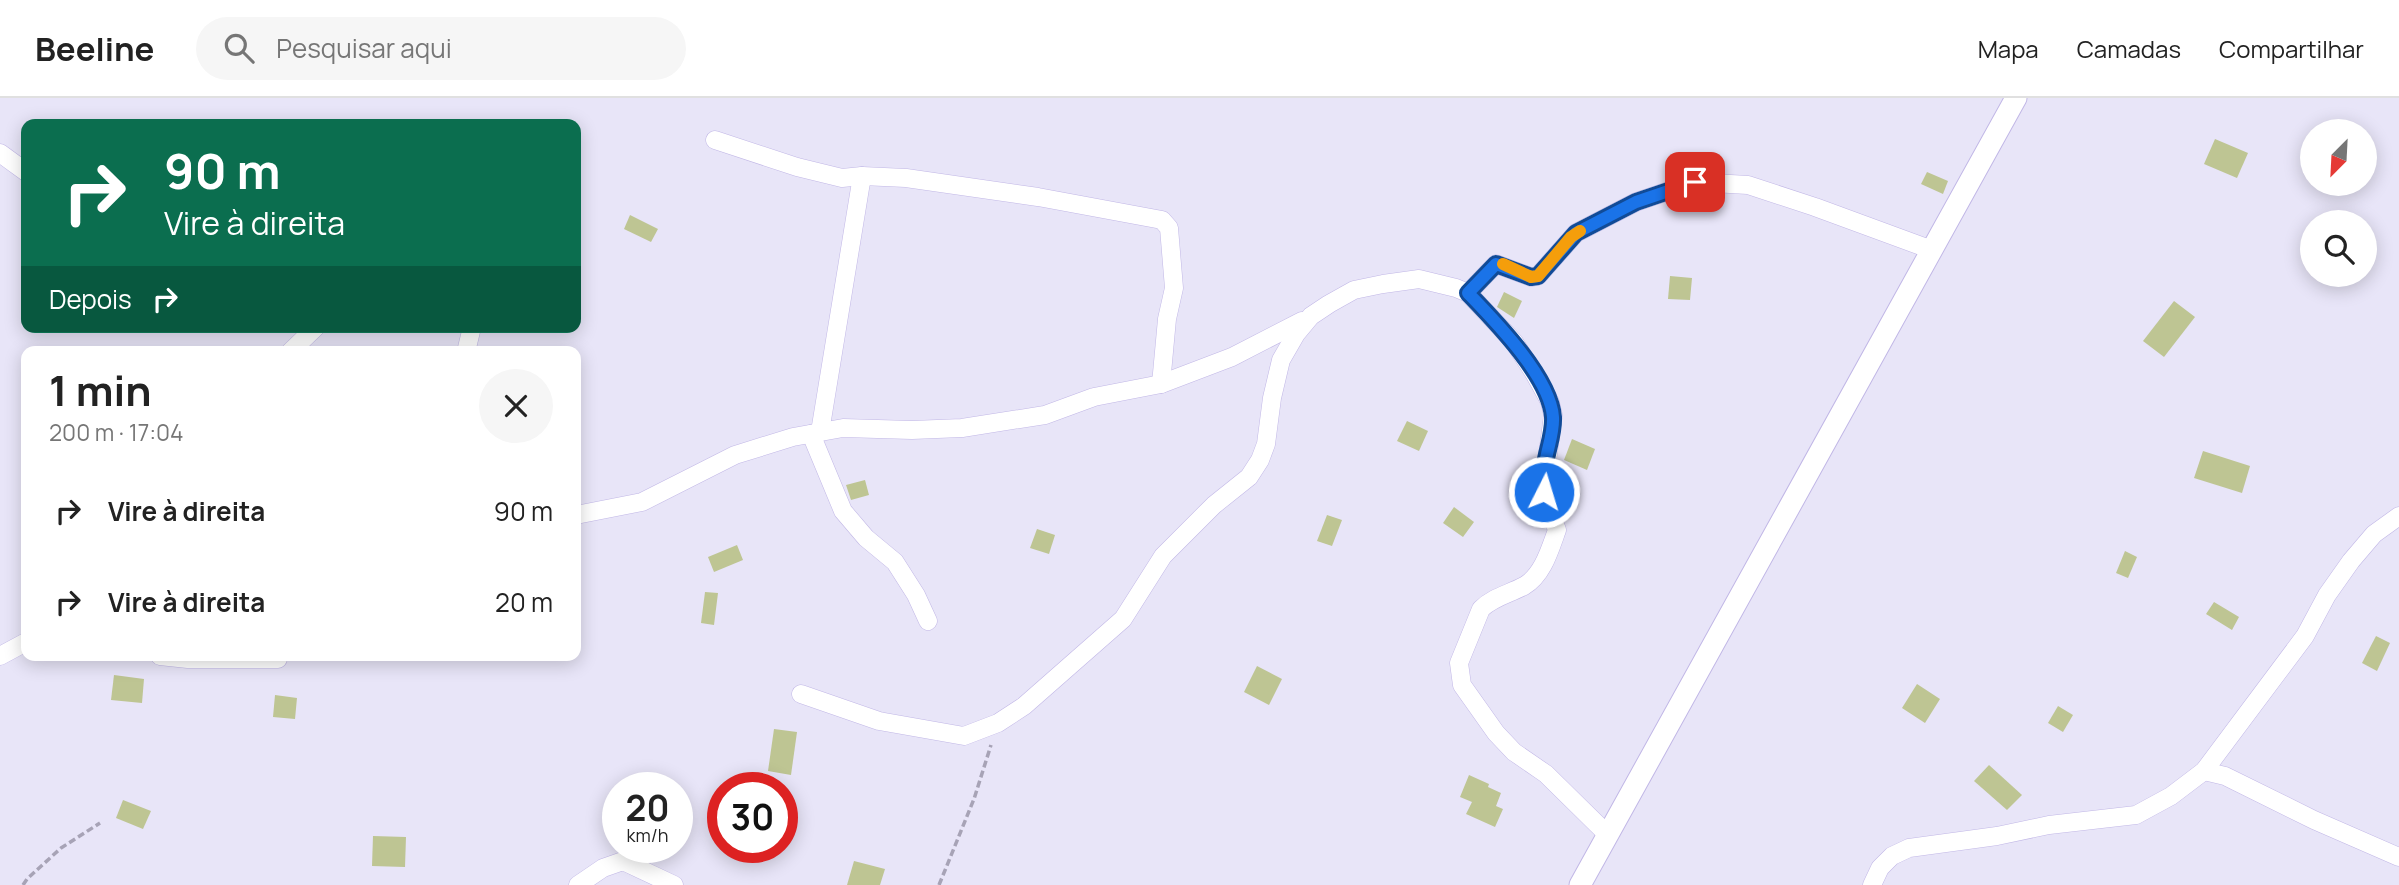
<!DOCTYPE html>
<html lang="pt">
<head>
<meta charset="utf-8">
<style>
  body { margin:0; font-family:Manrope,sans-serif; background:#f6f6f6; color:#222; height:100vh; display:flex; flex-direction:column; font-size:26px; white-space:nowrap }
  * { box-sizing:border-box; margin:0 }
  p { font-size:23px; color:#767676 }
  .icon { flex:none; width:38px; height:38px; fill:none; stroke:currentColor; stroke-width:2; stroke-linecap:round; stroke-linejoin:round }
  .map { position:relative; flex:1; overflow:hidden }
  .panel { position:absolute; left:21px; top:248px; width:560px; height:315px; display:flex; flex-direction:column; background:#fff; border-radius:14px; box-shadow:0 4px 18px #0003 }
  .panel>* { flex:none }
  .top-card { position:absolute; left:21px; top:21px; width:560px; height:214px; border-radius:14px; box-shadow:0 4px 18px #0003; background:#0b6e4f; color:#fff; overflow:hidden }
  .needle { width:46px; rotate:204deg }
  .buttons { position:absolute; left:2300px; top:21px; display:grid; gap:14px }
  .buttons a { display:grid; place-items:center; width:77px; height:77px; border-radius:50%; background:#fff; box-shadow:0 4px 18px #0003; font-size:35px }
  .speed { position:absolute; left:602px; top:674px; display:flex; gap:14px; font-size:35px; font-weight:700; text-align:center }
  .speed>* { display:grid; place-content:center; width:91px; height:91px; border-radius:50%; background:#fff; box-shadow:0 4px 18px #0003; line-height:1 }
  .speed small { font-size:18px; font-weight:400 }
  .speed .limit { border:10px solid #d22; background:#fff; color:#111 }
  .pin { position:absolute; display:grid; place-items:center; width:60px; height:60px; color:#fff; margin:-30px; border-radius:14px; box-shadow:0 4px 10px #0006 }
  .me { position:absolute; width:77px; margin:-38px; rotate:5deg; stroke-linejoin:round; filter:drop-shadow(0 0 5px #0008) }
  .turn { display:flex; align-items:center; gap:24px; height:147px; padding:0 28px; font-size:32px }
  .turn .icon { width:91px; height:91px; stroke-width:2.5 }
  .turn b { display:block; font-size:49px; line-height:60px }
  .then { display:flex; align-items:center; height:66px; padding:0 28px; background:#0003; gap:14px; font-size:26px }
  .round { display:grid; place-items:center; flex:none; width:74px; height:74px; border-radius:37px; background:#f6f6f6 }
  .headline { display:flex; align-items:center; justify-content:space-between; height:119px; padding:0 28px }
  h1 { font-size:42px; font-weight:700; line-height:52px }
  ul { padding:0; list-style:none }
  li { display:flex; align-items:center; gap:21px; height:91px; padding:0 28px }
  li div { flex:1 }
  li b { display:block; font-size:26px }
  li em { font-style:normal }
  header { display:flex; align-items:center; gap:42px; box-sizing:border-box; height:98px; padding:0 35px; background:#fff; border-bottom:2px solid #e0e0e0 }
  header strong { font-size:33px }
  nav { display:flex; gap:38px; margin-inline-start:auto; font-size:24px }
  .search { width:490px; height:63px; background:#f6f6f6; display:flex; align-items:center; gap:18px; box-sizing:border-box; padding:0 24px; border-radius:38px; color:#767676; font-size:26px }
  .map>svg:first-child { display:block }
</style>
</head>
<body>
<header>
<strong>Beeline</strong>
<div class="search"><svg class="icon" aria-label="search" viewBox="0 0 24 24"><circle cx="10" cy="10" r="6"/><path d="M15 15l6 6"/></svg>Pesquisar aqui</div>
<nav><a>Mapa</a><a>Camadas</a><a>Compartilhar</a></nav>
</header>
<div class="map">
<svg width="2399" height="787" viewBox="0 0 2399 787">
  <rect width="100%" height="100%" fill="#e8e5f8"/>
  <!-- building -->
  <g fill="#bec593">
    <polygon points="2215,41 2248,55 2237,80 2204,66"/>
    <polygon points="1927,74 1948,83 1943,96 1921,86"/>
    <polygon points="630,117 658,131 651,144 624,131"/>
    <polygon points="1670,178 1692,180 1690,202 1668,201"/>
    <polygon points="1504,194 1522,203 1514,220 1497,209"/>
    <polygon points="2174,203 2195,219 2164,259 2143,243"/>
    <polygon points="1407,323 1428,333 1419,353 1397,343"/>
    <polygon points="1572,341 1595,351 1587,372 1564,362"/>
    <polygon points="2203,353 2250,368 2242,395 2194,380"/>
    <polygon points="865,382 869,397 851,402 846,387"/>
    <polygon points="1454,409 1474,424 1463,439 1443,425"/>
    <polygon points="1327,417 1342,422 1332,448 1317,443"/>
    <polygon points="1037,431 1055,437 1049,456 1030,450"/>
    <polygon points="737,447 743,462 714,474 708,459"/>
    <polygon points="2125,453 2137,459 2128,480 2116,475"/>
    <polygon points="705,494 718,495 714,527 701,525"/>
    <polygon points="2214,504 2239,519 2232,532 2206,516"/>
    <polygon points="2376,538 2390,545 2377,573 2362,565"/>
    <polygon points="1257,568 1282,581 1269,607 1244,594"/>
    <polygon points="114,577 144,581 142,605 111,602"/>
    <polygon points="1917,586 1940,601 1925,625 1902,610"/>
    <polygon points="275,597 297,600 295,621 273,619"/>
    <polygon points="2058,608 2073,617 2063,634 2048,625"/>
    <polygon points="774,631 797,634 791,677 768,673"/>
    <polygon points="1989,667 2022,697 2007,712 1974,683"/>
    <polygon points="1469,677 1489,686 1488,689 1501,695 1496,708 1503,711 1495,729 1466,716 1472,704 1460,699"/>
    <polygon points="123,702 151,713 143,731 116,720"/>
    <polygon points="373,738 406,739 405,769 372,768"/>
    <polygon points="854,763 885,771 880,787 847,787"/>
  </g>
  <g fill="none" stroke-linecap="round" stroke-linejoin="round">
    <!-- minor casing -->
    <g stroke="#c1b7e6" stroke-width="19">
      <g id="minor">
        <polyline points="715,42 797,69 842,80 862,78 906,80 1038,99 1162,122 1169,130 1174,190 1167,221 1161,286"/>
        <polyline points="0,55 26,74"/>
        <polyline points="1468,195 1496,166 1531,179 1538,178 1576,135 1636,104 1695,84 1748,87 1815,109 1932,152"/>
        <polyline points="290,254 316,229"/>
        <polyline points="466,254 472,229"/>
        <polyline points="820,334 862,78"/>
        <polyline points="811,336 843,413 866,440 895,464 916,497 928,523"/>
        <polyline points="576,417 642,404 735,357 793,339 843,330 912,332 962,330 1045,317 1094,299 1161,286 1232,259 1302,223"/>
        <polyline points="0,558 26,544"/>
        <polyline points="160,558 188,561 278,561"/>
        <path d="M801 596 879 623 964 638 998 625 1024 608 1123 521 1163 458 1214 407 1249 379 1260 362 1266 346 1272 300 1281 262 1296 236 1311 218 1329 206 1354 192 1383 186 1419 181 1456 190 1468 195 1514 244 1534 275 1550 304 1553 317 1543 394 1557 432C1550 451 1543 477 1524 488 1509 496 1493 499 1481 511L1459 565 1462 587 1496 635 1514 654 1546 676 1608 737"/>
        <polyline points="2204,673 2225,678 2314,722 2399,759"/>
        <polyline points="578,787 603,770 623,763 674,787"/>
        <polyline points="1872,787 1880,770 1892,758 1909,750 1997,738 2049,727 2136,717 2171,698 2204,673 2305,538 2327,497 2351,463 2374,436 2399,418"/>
      </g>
    </g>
    <!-- tertiary casing -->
    <g stroke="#c1b7e6" stroke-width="23">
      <polyline id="tertiary" points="1580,787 2016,0"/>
    </g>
    <!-- path -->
    <g stroke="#a7a3b6" stroke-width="3.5" stroke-dasharray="7 3.5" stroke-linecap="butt">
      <polyline points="23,787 27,781 61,750 100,725"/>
      <polyline points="939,787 974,701 991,647"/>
    </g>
    <!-- minor -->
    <use href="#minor" stroke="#fff" stroke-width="18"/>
    <!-- tertiary -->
    <use href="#tertiary" stroke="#fff" stroke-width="21"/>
  </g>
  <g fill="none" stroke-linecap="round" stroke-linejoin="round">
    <!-- route casing -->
    <g stroke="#114b97" stroke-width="18">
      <path id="route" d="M1544 394C1544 385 1544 376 1545 367 1547 351 1554 335 1553 319 1550 279 1495 223 1468 195L1496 166 1531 179 1538 178 1576 135 1636 104 1695 84"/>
    </g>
    <!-- route -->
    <use href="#route" stroke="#1a73e8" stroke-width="12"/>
    <!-- slow -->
    <polyline stroke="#f59e0b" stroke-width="12" points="1503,166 1531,179 1538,178 1571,139 1580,133"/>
  </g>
</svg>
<div class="buttons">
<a><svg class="needle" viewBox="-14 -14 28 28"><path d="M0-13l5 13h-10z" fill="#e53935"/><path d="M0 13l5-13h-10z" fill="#767676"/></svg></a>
<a><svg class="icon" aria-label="search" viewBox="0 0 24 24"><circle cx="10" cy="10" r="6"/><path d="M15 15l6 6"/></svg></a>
</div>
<div class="speed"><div>20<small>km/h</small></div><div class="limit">30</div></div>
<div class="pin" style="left:1695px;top:84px;background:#d93025"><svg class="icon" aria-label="arrive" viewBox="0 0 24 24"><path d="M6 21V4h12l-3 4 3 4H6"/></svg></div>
<svg class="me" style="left:1544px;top:394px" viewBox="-20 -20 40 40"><circle r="17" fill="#1a73e8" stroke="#fff" stroke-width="3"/><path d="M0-11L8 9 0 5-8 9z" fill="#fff"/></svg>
<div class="top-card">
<div class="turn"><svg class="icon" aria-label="right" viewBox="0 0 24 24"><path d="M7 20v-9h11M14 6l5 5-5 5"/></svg><div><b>90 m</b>Vire à direita</div></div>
<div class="then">Depois<svg class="icon" aria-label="right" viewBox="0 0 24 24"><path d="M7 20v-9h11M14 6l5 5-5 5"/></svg></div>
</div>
<section class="panel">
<div class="headline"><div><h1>1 min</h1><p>200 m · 17:04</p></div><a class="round"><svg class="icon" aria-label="close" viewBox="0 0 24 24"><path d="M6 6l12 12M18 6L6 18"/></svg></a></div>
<ul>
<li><svg class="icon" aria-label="right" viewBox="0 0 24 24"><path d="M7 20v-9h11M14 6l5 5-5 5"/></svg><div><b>Vire à direita</b></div><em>90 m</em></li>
<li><svg class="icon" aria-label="right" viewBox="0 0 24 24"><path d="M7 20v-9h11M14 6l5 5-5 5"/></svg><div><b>Vire à direita</b></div><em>20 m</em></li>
</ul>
</section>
</div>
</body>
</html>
